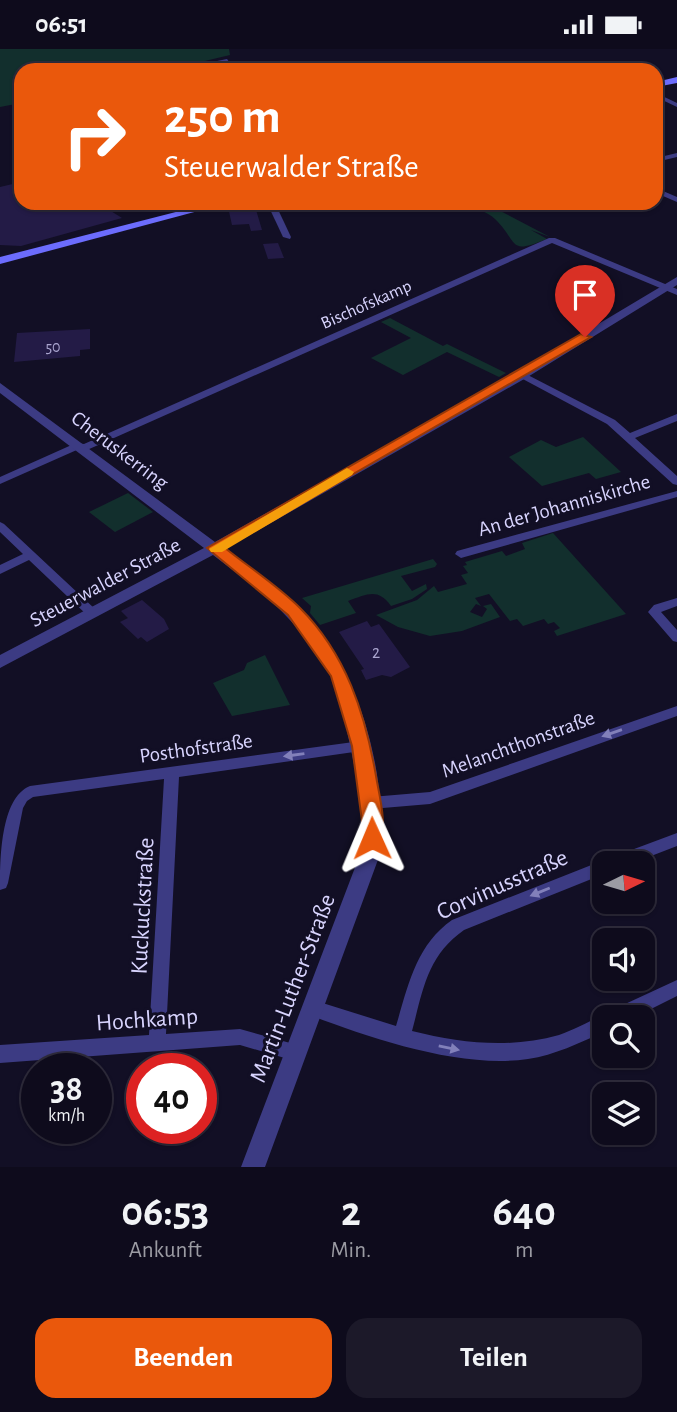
<!DOCTYPE html>
<html lang="de">
<head>
<meta charset="utf-8">
<style>
  body { margin:0; font-family:"Alegreya Sans",sans-serif; background:#1c1929; color:#f1f3f6; height:100vh; display:flex; flex-direction:column; font-size:26px; white-space:nowrap }
  * { box-sizing:border-box; margin:0 }
  p { font-size:23px; color:#9b9ba3 }
  .icon { flex:none; width:38px; height:38px; fill:none; stroke:currentColor; stroke-width:2; stroke-linecap:round; stroke-linejoin:round }
  .map { position:relative; height:1118px; overflow:hidden }
  .sheet { display:flex; flex-direction:column; background:#0e0b1c; flex:1 }
  .sheet>* { flex:none }
  .guide { position:absolute; left:14px; top:14px; width:649px; height:147px; border-radius:21px; box-shadow:0 2px 5px #0004,0 0 0 2px #2e2b3b; background:#ea580c; color:#fff; overflow:hidden }
  .needle { width:46px; rotate:85deg }
  .tools { position:absolute; left:592px; top:802px; display:grid; gap:14px }
  .tools a { display:grid; place-items:center; width:63px; height:63px; border-radius:14px; background:#0e0b1c; box-shadow:0 2px 5px #0004,0 0 0 2px #2e2b3b; font-size:35px }
  .speed { position:absolute; left:21px; top:1004px; display:flex; gap:14px; font-size:35px; font-weight:700; text-align:center }
  .speed>* { display:grid; place-content:center; width:91px; height:91px; border-radius:50%; background:#0e0b1c; box-shadow:0 2px 5px #0004,0 0 0 2px #2e2b3b; line-height:1 }
  .speed small { font-size:18px; font-weight:400 }
  .speed .limit { border:10px solid #d22; background:#fff; color:#111 }
  .pin { position:absolute; display:grid; place-items:center; width:60px; height:60px; color:#fff; margin:-72px -30px; border-radius:50% 50% 50% 0; rotate:-45deg; box-shadow:0 0 7px #0007 }
  .pin .icon { rotate:45deg }
  .me { position:absolute; width:77px; margin:-38px; rotate:359deg; stroke-linejoin:round; filter:drop-shadow(0 0 5px #0008) }
  .turn { display:flex; align-items:center; gap:24px; height:147px; padding:0 35px; font-size:32px }
  .turn .icon { width:91px; height:91px; stroke-width:2.5 }
  .turn b { display:block; font-size:49px; line-height:60px }
  .eta { display:flex; justify-content:space-evenly; align-items:center; height:119px; text-align:center }
  .eta b { font-size:42px; font-weight:700; line-height:49px }
  .cta { display:flex; gap:14px; margin-top:auto; padding:14px 35px }
  .cta a { flex:1; height:80px; border-radius:21px; background:#ea580c; color:#fff; font-size:28px; font-weight:700; line-height:80px; text-align:center }
  .cta a+a { background:#1c1929; color:#f1f3f6 }
  .status { display:flex; justify-content:space-between; align-items:center; height:49px; padding:0 35px; background:#0e0b1c; direction:ltr }
  .status svg { height:19px; fill:currentColor }
  .map>svg:first-child { display:block }
</style>
</head>
<body>
<div class="status"><b>06:51</b><svg viewBox="0 0 49 12"><path d="M0 12V9h3v3zM5 12V6h3v6zM10 12V3h3v9zM15 12V0h3v12zM26 1h20v11H26zM47 4h2v5h-2z"/></svg></div>
<div class="map">
<svg width="677" height="1118" viewBox="0 0 677 1118">
  <rect width="100%" height="100%" fill="#120f25"/>
  <!-- green -->
  <g fill="#122f2d">
    <polygon points="0,0 229,0 230,6 167,21 21,21 21,54 0,58"/>
    <path d="M465 154H485L550 188 531 181 547 190C507 206 520 195 495 170 488 163 474 159 465 154Z"/>
    <polygon points="390,269 443,297 447,295 506,324 499,328 447,303 403,326 371,309 411,289 381,273"/>
    <polygon points="583,388 621,423 596,430 589,424 542,437 509,408 541,391 556,398"/>
    <polygon points="128,444 153,463 115,483 89,463"/>
    <polygon points="553,484 626,565 557,587 554,582 560,579 554,573 548,575 544,570 523,577 517,570 510,572 489,545 475,549 481,557 476,555 470,563 482,568 487,560 483,557 491,555 500,568 462,582 430,587 398,578 376,566 417,551 434,537 438,543 467,535 461,526 468,524 463,517 467,516 465,513 502,502 506,507 525,500 522,494"/>
    <path d="M433 510 437 515 435 518 401 527 412 542 426 535 427 540 412 550 391 557C378 539 368 545 348 552L356 564 320 576 310 564 311 557 302 549Z"/>
    <polygon points="265,606 290,656 232,667 213,634 244,621 247,614"/>
  </g>
  <!-- building -->
  <g fill="#231b46">
    <polygon points="21,133 21,154 98,154 122,169 21,197 0,196 0,138"/>
    <polygon points="245,154 254,154 262,181 251,182 249,175 232,176 228,158"/>
    <polygon points="278,194 284,209 268,210 263,195"/>
    <polygon points="90,280 90,300 80,301 80,307 14,313 17,284"/>
    <polygon points="142,551 164,570 169,580 147,593 141,588 138,590 120,573 128,569 121,562"/>
    <polygon points="367,572 371,578 379,575 410,618 391,628 382,626 366,631 361,621 364,620 339,583"/>
  </g>
  <g fill="none" stroke-linecap="round" stroke-linejoin="round">
    <!-- minor -->
    <g fill="#3c3b83" fill-rule="evenodd">
      <polygon points="227,10 235,21 229,21 227,18 212,13"/>
      <polygon points="656,24 661,25 662,26 656,28"/>
      <polygon points="656,44 677,54 677,58 656,48"/>
      <polygon points="677,104 677,108 656,113 656,109"/>
      <polygon points="656,139 677,148 677,153 656,144"/>
      <polygon points="267,154 275,154 291,188 290,190 283,188"/>
      <polygon points="549,189 555,189 677,240 677,246 552,194 87,401 79,400 0,435 0,428 76,394 84,395"/>
      <polygon points="522,323 615,371 630,384 677,365 677,372 635,389 677,427 677,436 673,435 607,375 519,328 517,326"/>
      <polygon points="677,442 677,448 461,509 455,505 457,502"/>
      <polygon points="0,473 4,475 95,560 97,563 95,566 87,566 29,511 0,525 0,516 23,505 0,483"/>
      <polygon points="677,549 677,557 661,563 677,581 677,593 673,592 648,563 654,556"/>
      <polygon points="677,657 677,667 430,755 371,760 366,758 364,754 366,750 371,748 430,743"/>
      <path d="M361 692 366 693 368 697 366 701 361 702 179 728 166 985 240 980 301 997 304 1003 301 1009 295 1012 240 996 0 1014V996L149 986 164 730 33 748 27 752 23 759 8 834 6 839 0 841C0 812 0 749 30 737Z"/>
      <path d="M677 784V797L633 814H604V825L464 881C427 907 423 941 412 982 461 994 509 1000 559 986 574 981 589 972 604 966L608 967 610 962 677 931V947L635 968H604V983C579 994 555 1006 528 1010 460 1020 370 989 307 965L304 959 307 953 313 951 396 977C408 937 416 896 452 871L599 813 604 811 608 813 610 809Z"/>
    </g>
    <!-- tertiary -->
    <path fill="#3c3b83" fill-rule="evenodd" d="M677 228V236L526 329 225 500C258 525 296 550 321 584 355 629 377 698 380 754 382 772 379 790 379 808L265 1118H241L359 808 362 754 340 648 331 627 309 591 267 547 213 506 0 619V606L204 499 0 344V334L215 493 518 323Z"/>
    <!-- secondary -->
    <g fill="#6c6cfd" fill-rule="evenodd">
      <polygon points="677,28 677,34 656,38 656,33"/>
      <polygon points="211,154 228,154 0,215 0,208"/>
    </g>
  </g>
  <!-- one-way arrows -->
  <defs><path id="oneway-solid" d="M-6-.8H1V-3.2L6.5 0L1 3.2V.8H-6Z" transform="scale(1.75)"/></defs>
  <g fill="#8280ba">
    <use href="#oneway-solid" transform="translate(612 684) rotate(161)"/>
    <use href="#oneway-solid" transform="translate(294 706) rotate(172)"/>
    <use href="#oneway-solid" transform="translate(540 843) rotate(158)"/>
    <use href="#oneway-solid" transform="translate(449 999) rotate(12)"/>
  </g>
  <!-- route -->
  <path fill="#ea580c" stroke="#983908" stroke-width="2" d="M581 285 591 288 225 499C250 519 278 537 300 559 346 605 365 664 376 727 379 746 388 776 379 795H365L352 697 331 627 288 566 207 499Z"/>
  <!-- slow -->
  <polygon fill="#f59e0b" points="347,419 354,423 352,426 222,503 211,503 209,500"/>
  <g text-anchor="middle" stroke-width="6" stroke-linejoin="round" paint-order="stroke">
    <!-- far-number labels -->
    <g font-size="16" fill="#aba6d0">
      <text x="53" y="303">50</text>
    </g>
    <!-- far-street labels -->
    <g font-size="18" fill="#d8d4fe" stroke="#120f25">
      <text transform="translate(366 255) rotate(-24)" y="6">Bischofskamp</text>
    </g>
    <!-- number labels -->
    <g font-size="18" fill="#aba6d0">
      <text x="376" y="609">2</text>
    </g>
    <!-- street labels -->
    <g font-size="21" fill="#d8d4fe" stroke="#120f25">
      <text transform="translate(120 401) rotate(37)" y="7">Cheruskerring</text>
      <text transform="translate(564 456) rotate(-16)" y="7">An der Johanniskirche</text>
      <text transform="translate(105 533) rotate(-28)" y="7">Steuerwalder Straße</text>
      <text transform="translate(518 695) rotate(-20)" y="7">Melanchthonstraße</text>
      <text transform="translate(196 699) rotate(-8)" y="7">Posthofstraße</text>
    </g>
    <!-- near-street labels -->
    <g font-size="24" fill="#d8d4fe" stroke="#120f25">
      <text transform="translate(502 835) rotate(-24)" y="8">Corvinusstraße</text>
      <text transform="translate(142 857) rotate(-87)" y="8">Kuckuckstraße</text>
      <text transform="translate(292 939) rotate(-69)" y="8">Martin-Luther-Straße</text>
      <text transform="translate(147 970) rotate(-4)" y="8">Hochkamp</text>
    </g>
  </g>
</svg>
<div class="tools">
<a><svg class="needle" viewBox="-14 -14 28 28"><path d="M0-13l5 13h-10z" fill="#e53935"/><path d="M0 13l5-13h-10z" fill="#9b9ba3"/></svg></a>
<a><svg class="icon" aria-label="sound" viewBox="0 0 24 24"><path d="M4 9h4l5-4v14l-5-4H4zM17 9q2 3 0 6"/></svg></a>
<a><svg class="icon" aria-label="search" viewBox="0 0 24 24"><circle cx="10" cy="10" r="6"/><path d="M15 15l6 6"/></svg></a>
<a><svg class="icon" aria-label="layers" viewBox="0 0 24 24"><path d="M12 4l9 5-9 5-9-5zM3 14l9 5 9-5"/></svg></a>
</div>
<div class="speed"><div>38<small>km/h</small></div><div class="limit">40</div></div>
<div class="pin" style="left:585px;top:288px;background:#d93025"><svg class="icon" aria-label="arrive" viewBox="0 0 24 24"><path d="M6 21V4h12l-3 4 3 4H6"/></svg></div>
<svg class="me" style="left:372px;top:789px" viewBox="-20 -20 40 40"><path d="M0-17L14 15 0 8-14 15z" fill="#ea580c" stroke="#fff" stroke-width="4"/></svg>
<div class="guide">
<div class="turn"><svg class="icon" aria-label="right" viewBox="0 0 24 24"><path d="M7 20v-9h11M14 6l5 5-5 5"/></svg><div><b>250 m</b>Steuerwalder Straße</div></div>
</div>
</div>
<section class="sheet">
<div class="eta">
<div><b>06:53</b><p>Ankunft</p></div>
<div><b>2</b><p>Min.</p></div>
<div><b>640</b><p>m</p></div>
</div>
<div class="cta"><a>Beenden</a><a>Teilen</a></div>
</section>
</body>
</html>
